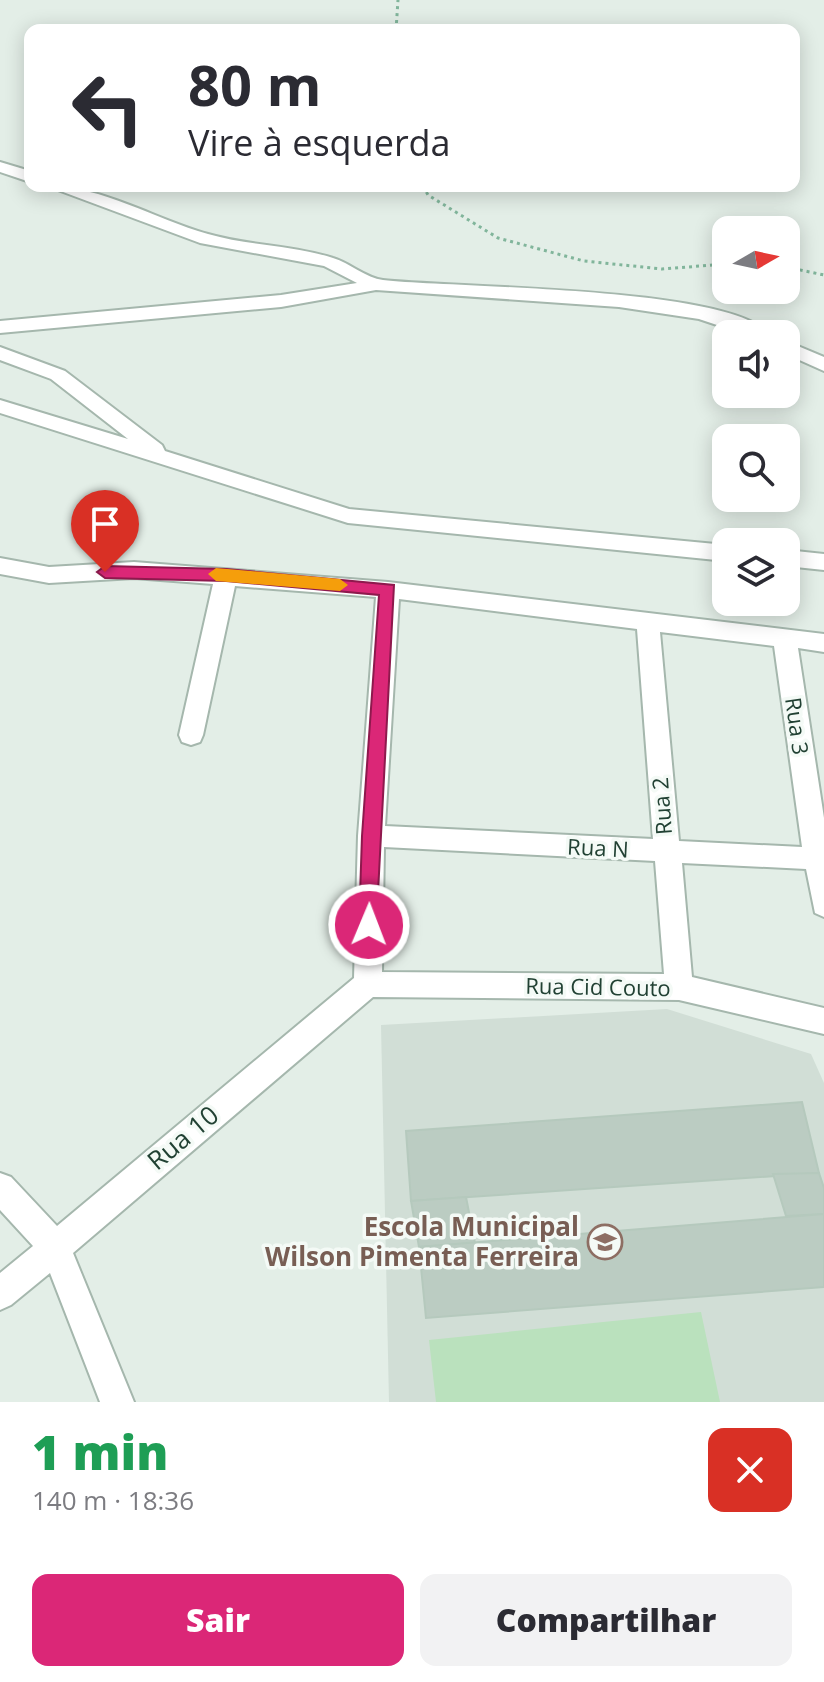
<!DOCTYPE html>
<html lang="pt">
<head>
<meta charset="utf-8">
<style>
  body { margin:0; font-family:"Open Sans",sans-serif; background:#f2f2f3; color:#2b2b33; height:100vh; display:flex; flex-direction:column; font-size:30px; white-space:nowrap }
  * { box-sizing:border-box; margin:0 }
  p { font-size:26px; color:#7c7c81 }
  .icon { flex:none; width:44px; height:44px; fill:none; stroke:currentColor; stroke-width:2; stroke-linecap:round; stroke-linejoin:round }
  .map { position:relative; height:1402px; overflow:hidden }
  .panel { display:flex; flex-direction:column; background:#fff; flex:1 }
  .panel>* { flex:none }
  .hud { position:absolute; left:24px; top:24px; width:776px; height:168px; border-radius:16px; box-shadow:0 4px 20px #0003; background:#fff; color:#2b2b33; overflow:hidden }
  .needle { width:52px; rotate:81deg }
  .tools { position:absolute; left:712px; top:216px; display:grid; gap:16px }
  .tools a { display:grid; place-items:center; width:88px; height:88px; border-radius:16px; background:#fff; box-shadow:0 4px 20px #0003; font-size:40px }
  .pin { position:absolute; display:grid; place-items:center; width:68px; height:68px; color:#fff; margin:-82px -34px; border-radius:50% 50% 50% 0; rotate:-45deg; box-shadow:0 0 8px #0007 }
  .pin .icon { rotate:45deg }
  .me { position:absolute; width:88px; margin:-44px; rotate:1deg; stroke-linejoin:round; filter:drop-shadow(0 0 6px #0008) }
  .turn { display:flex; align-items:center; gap:28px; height:168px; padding:0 32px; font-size:36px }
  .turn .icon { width:104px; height:104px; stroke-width:2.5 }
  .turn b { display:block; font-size:56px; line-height:68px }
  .round { display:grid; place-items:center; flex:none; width:84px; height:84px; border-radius:16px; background:#f2f2f3 }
  .summary { display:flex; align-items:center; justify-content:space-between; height:136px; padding:0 32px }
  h1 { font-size:48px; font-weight:800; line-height:60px; color:#1e9e55 }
  .cta { display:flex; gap:16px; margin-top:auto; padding:16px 32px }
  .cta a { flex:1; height:92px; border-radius:16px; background:#db2777; color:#fff; font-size:32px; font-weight:800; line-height:92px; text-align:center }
  .cta a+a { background:#f2f2f3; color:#2b2b33 }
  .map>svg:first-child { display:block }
</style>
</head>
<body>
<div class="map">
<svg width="824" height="1402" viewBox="0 0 824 1402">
  <rect width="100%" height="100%" fill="#e3eee7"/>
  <!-- built -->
  <polygon fill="#d1ded6" points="667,1009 811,1054 824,1083 824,1402 389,1402 381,1025"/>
  <!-- green -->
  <polygon fill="#bae1bd" points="701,1312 720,1402 436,1402 429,1340"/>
  <!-- building -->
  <g fill="#bbccc2" stroke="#b5c9bd" stroke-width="2">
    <polygon points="802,1102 819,1173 411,1201 406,1131"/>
    <polygon points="819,1173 824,1188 824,1214 786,1216 773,1174"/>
    <polygon points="466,1197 475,1243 419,1247 411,1201"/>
    <polygon points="824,1214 824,1287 426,1318 419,1247"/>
  </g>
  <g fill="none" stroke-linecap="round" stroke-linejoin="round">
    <!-- minor casing -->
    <g stroke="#a5b7ad" stroke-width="4">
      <g id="minor">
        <polygon points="0,162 30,171 30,182 0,172"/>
        <path d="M47 186C102 186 155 219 208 234 249 246 293 245 333 258 350 263 366 278 383 280 452 288 729 286 769 334H744L699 319 619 307 376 290 281 307 0 333V321L281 295 357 283 324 266 200 243Z"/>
        <polygon points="786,341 824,357 824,371 786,354"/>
        <polygon points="0,347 65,371 162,445 165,451 349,509 726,545 726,561 348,523 0,413 0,400 128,439 51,379 0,360"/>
        <polygon points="786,550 824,554 824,570 786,566"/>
        <path d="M0 558 49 567 134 562 388 582 824 634V652L798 648 824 818V917L815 913 806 869 682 863 692 977 824 1008V1034L679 1000 373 997 73 1253 134 1402H100L50 1273 11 1305 0 1310V1273L33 1246 0 1210V1173L11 1177 57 1226 354 978 358 836 376 597 235 586 203 735 200 742 191 745 182 742 179 735 213 584 134 578 49 583 0 574ZM399 599 637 629 653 839 385 826ZM660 632 774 646 802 847 679 841ZM384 847 655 861 664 974 382 972Z"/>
      </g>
    </g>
    <!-- path -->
    <g stroke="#81b59b" stroke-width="3" stroke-dasharray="3 4" stroke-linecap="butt">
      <polyline points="396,30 398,0"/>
      <polyline points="423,186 428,195 498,238 584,261 662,269 726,264"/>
      <polyline points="786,267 824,275"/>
    </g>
    <!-- minor -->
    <use href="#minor" fill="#fff" fill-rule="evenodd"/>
  </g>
  <!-- route -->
  <polygon fill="#db2777" stroke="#8e194d" stroke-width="2" points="105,566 226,569 394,585 376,931 362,931 359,925 362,836 379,595 226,581 105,578 97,572"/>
  <!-- slow -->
  <polygon fill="#f59e0b" points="216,568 340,579 348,585 340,591 216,581 208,574"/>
  <!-- icons -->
  <defs>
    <g id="school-ring" transform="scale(1.8)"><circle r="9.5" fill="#f4faf6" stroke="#8d6e63" stroke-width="1.5"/><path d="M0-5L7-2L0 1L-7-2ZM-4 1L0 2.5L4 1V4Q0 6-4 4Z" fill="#8d6e63"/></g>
  </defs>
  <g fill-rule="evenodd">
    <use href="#school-ring" x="605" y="1242"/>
  </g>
  <g text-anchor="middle" stroke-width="7" stroke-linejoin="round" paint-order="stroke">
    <!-- street labels -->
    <g font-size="22" fill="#214133" stroke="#f4faf6">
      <text transform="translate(797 726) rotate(82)" y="8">Rua 3</text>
      <text transform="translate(662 806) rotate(-94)" y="8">Rua 2</text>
      <text transform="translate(598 848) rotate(3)" y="8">Rua N</text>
      <text transform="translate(598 987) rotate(1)" y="8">Rua Cid Couto</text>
    </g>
    <!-- near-street labels -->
    <g font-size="26" fill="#214133" stroke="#f4faf6">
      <text transform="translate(183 1138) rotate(-40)" y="9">Rua 10</text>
    </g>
    <!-- near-education labels -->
    <g font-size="26" font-weight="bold" fill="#785e54" stroke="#f4faf6" text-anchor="end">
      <text x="579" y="1236">Escola Municipal<tspan x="579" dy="30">Wilson Pimenta Ferreira</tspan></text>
    </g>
  </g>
</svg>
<div class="tools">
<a><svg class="needle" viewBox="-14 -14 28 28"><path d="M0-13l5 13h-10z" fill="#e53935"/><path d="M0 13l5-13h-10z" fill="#7c7c81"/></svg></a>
<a><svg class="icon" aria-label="sound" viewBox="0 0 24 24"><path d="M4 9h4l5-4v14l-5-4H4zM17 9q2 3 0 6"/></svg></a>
<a><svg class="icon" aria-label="search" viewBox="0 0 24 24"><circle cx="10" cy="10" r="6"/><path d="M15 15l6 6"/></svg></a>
<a><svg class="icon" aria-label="layers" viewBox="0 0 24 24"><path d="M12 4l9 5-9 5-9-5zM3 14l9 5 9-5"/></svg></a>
</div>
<div class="pin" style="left:105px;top:572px;background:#d93025"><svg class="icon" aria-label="arrive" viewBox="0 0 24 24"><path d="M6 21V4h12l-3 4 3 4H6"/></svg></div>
<svg class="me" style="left:369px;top:925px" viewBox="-20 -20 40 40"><circle r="17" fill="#db2777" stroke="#fff" stroke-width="3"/><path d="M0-11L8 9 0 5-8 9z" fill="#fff"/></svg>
<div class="hud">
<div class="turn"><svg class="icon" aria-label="left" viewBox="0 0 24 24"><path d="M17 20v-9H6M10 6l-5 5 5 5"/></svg><div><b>80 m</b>Vire à esquerda</div></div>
</div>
</div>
<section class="panel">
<div class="summary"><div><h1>1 min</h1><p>140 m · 18:36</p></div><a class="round" style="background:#d93025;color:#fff"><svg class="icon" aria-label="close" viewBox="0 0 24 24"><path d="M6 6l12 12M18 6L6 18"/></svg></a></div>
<div class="cta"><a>Sair</a><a>Compartilhar</a></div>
</section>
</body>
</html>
